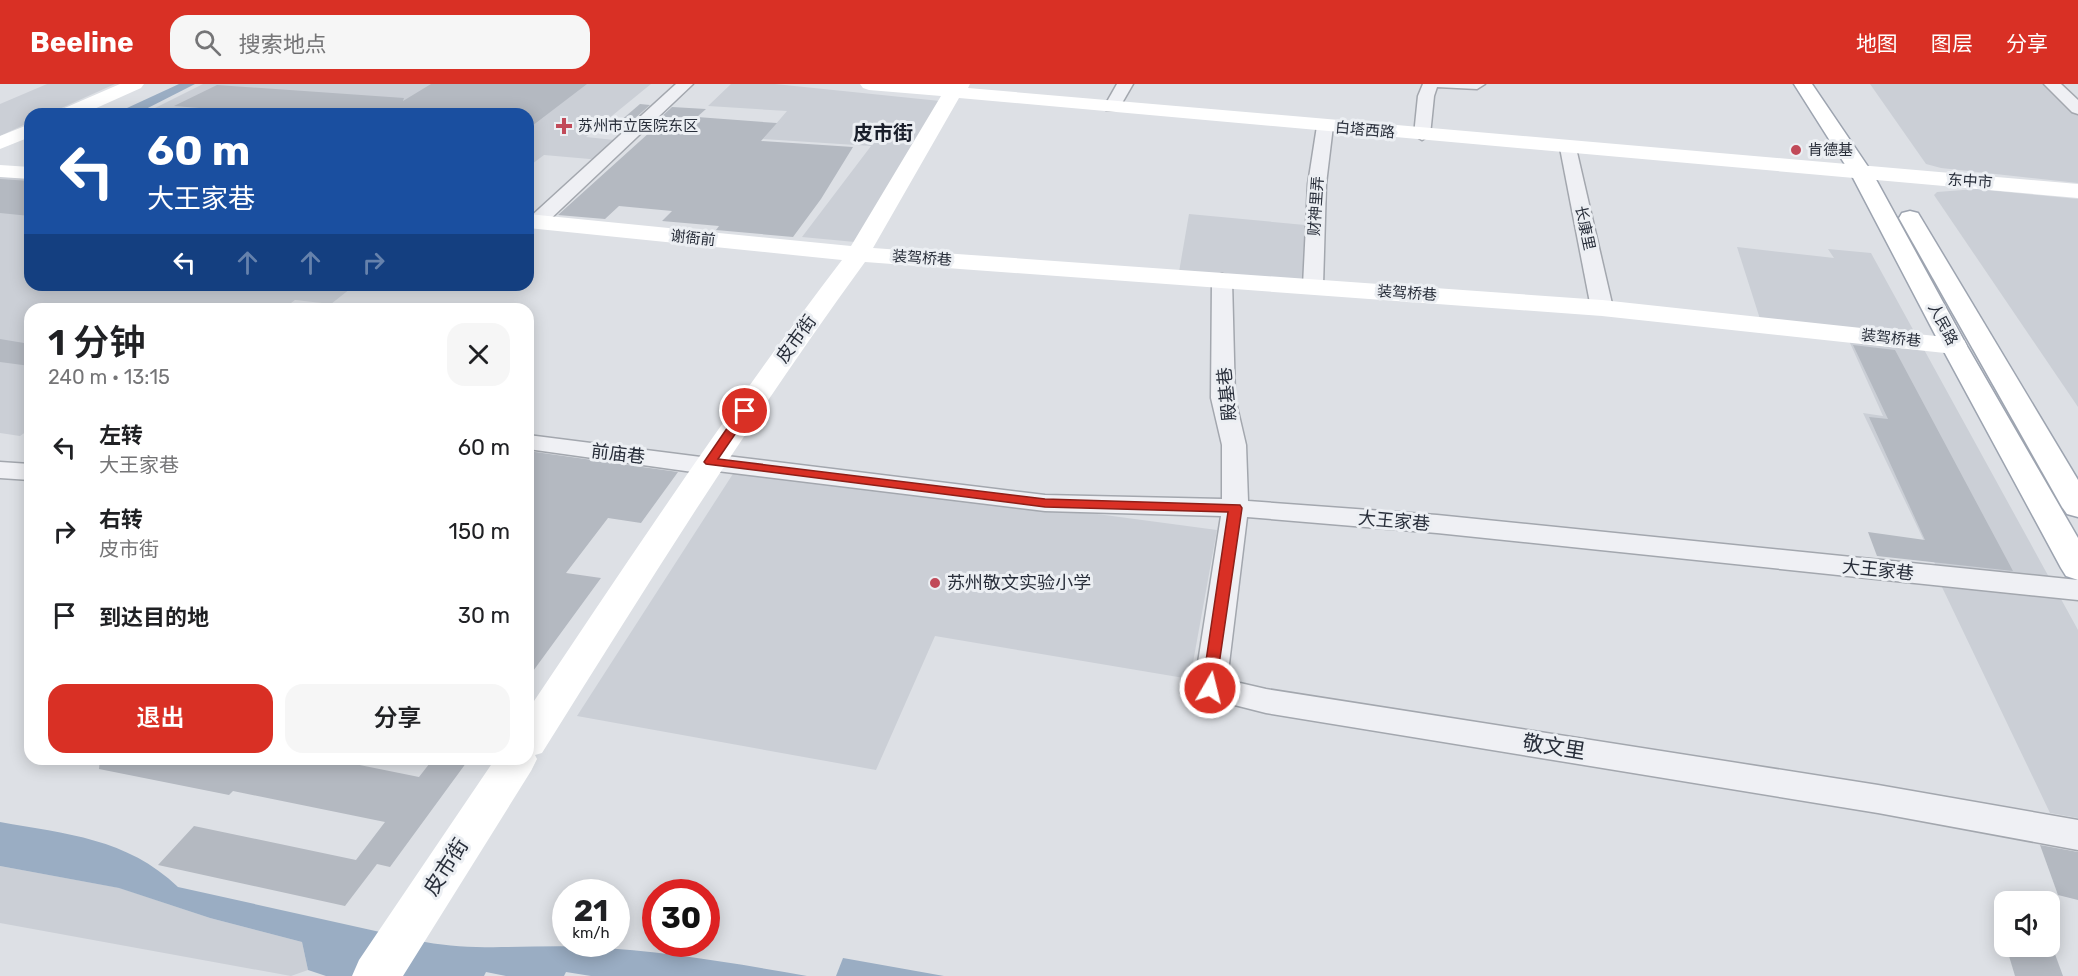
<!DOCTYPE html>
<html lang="zh">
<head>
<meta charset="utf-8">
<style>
  body { margin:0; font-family:Rubik,"Noto Sans SC",sans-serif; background:#f6f6f6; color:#202124; height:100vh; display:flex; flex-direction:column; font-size:22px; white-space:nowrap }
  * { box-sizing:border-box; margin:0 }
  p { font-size:20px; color:#757577 }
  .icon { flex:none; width:33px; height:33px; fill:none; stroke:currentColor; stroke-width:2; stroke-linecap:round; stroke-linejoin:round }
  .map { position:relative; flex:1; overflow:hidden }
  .panel { position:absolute; left:24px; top:219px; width:510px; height:462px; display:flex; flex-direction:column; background:#fff; border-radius:18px; box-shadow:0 3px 15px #0003 }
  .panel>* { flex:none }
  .top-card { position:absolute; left:24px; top:24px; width:510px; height:183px; border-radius:18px; box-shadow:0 3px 15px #0003; background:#1a4fa0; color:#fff; overflow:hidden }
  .buttons { position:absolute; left:1994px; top:807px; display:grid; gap:12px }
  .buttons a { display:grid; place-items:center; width:66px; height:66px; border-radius:12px; background:#fff; box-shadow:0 3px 15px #0003; font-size:30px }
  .speed { position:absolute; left:552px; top:795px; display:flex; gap:12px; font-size:30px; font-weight:700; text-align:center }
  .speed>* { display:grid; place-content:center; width:78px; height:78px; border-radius:50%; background:#fff; box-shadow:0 3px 15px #0003; line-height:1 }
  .speed small { font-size:15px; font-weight:400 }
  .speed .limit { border:9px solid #d22; background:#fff; color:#111 }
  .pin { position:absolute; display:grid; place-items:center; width:51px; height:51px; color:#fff; margin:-26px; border:3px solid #fff; border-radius:50%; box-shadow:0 2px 6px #0007 }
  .me { position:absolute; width:66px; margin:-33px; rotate:8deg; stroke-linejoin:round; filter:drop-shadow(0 0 4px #0008) }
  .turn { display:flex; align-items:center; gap:21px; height:126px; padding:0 24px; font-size:27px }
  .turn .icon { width:78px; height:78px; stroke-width:2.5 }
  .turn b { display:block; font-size:42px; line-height:51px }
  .lanes { display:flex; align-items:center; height:57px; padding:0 24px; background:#0003; justify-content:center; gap:30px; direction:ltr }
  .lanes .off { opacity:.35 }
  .round { display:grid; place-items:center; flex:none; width:63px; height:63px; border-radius:18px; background:#f6f6f6 }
  .overview { display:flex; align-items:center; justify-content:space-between; height:102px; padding:0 24px }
  h1 { font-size:36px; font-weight:600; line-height:45px }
  .action { display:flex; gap:12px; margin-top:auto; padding:12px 24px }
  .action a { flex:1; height:69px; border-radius:18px; background:#d93025; color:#fff; font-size:24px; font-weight:600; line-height:69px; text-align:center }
  .action a+a { background:#f6f6f6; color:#202124 }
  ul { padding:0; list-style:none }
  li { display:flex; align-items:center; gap:18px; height:84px; padding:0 24px }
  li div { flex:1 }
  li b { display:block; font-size:22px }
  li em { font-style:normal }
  header { display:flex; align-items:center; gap:36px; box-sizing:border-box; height:84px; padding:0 30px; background:#d93025; color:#fff }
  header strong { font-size:28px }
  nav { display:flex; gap:33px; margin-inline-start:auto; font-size:21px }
  .search { width:420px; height:54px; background:#f6f6f6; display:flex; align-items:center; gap:15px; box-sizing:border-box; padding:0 21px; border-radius:18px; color:#757577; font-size:22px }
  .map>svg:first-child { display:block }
</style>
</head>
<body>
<header>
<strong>Beeline</strong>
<div class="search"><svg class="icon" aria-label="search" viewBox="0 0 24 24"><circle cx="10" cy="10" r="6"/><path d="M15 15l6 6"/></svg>搜索地点</div>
<nav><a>地图</a><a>图层</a><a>分享</a></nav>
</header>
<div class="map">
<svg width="2078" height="892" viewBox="0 0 2078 892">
  <rect width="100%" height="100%" fill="#dde0e5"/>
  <!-- built -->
  <g fill="#cbcfd6">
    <polygon points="47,0 115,0 48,30 30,30 30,38 0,52 0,20"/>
    <polygon points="203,0 651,0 586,53 624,57 601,76 544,71 528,83 528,30 143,30"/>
    <polygon points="731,0 775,0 940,17 855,158 802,153 871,62 763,55 787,27 708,22"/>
    <polygon points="1870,0 2047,0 2078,31 2078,99 1941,84 1926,80"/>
    <polygon points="0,90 30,93 30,201 355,201 331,220 295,216 283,225 30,225 30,345 20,352 0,349"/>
    <polygon points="1976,105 2078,115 2078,323 1934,111 1937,108"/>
    <polygon points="1189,130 1305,141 1303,196 1179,188"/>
    <polygon points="1737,163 1834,174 1828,165 1871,169 2078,546 2078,734 2050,729 1941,501 1938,486 1863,329 1883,332 1845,248 1760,235"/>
    <polygon points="738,382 1217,446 1190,595 935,552 876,686 577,632"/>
    <polygon points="0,782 120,804 210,834 302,858 308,886 291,892 0,839"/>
  </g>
  <!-- water -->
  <g fill="#9aadc3">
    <polygon points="179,0 195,0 136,30 114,30"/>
    <path d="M0 738C66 750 127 754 178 803L425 858C479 868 534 860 589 863 663 867 734 879 807 892H591L566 888 564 892H506L486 888 484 892H326L308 886 302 858 210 834 119 804 0 782Z"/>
    <polygon points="843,874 944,892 836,892"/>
  </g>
  <!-- building -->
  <g fill="#b4b9c1">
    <polygon points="431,0 587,0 528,45 528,30 276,30 174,22 217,1 404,14 403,17"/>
    <polygon points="640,20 650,21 624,44 612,44"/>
    <polygon points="672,23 706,25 697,33 777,39 761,57 853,63 821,115 793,153 716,146 719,142 662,137 672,127 619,122 605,135 558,131 650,48 647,46"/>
    <polygon points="0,95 30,97 30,132 0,129"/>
    <polygon points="0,255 30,260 30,282 0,278"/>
    <polygon points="1853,261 1895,266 2013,487 1877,472 1868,448 1925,456 1869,333 1888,335"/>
    <polygon points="528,367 678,388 641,439 608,434 566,489 601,494 528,594"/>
    <polygon points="100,675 330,675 419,693 433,675 469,675 390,783 377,780 345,822 158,781 194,742 356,776 385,738 233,707 229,711 99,685"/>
    <polygon points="2040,761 2078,768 2078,816 2058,811"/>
    <polygon points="2006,862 2052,862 2063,892 2015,892"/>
  </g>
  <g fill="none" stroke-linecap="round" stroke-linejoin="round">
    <!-- street casing -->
    <g stroke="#a3a7ae" stroke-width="3">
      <g id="street">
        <polygon points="676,0 693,0 543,142 529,142 529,134"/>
        <polygon points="1117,0 1133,0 1118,26 1106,26 1104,23"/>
        <polygon points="1423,0 1485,0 1477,5 1437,3 1434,12 1430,51 1422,56 1414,51 1418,12"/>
        <polygon points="2044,0 2061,0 2078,16 2078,30 2072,28"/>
        <polygon points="1325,37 1333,42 1326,100 1323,202 1320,206 1306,206 1303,202 1308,100 1317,42"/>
        <polygon points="1568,59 1576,64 1613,224 1609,228 1602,230 1595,228 1591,224 1560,64"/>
        <polygon points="1222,190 1229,192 1232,196 1235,314 1246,361 1248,417 1437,431 2078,496 2078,516 1437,449 1247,433 1227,596 1266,605 1878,701 2078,736 2078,766 1878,729 1266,629 1199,612 1194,604 1221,432 1045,427 717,387 707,390 528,365 528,351 701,373 710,370 1045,411 1222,415 1222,361 1211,314 1212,196 1215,192"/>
        <polygon points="0,378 30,380 30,396 0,394"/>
      </g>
    </g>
    <!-- primary casing -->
    <g stroke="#9da4b0" stroke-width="3">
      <g id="primary">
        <polygon points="1794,0 1812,0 1873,90 1967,262 2078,454 2078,496 2066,492 2061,484 1941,262 1851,90"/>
        <polygon points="1910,127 1918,129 1921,134 2078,396 2078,433 2067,430 2062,423 1899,134 1902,129"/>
      </g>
    </g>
    <!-- street -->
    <use href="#street" fill="#eff0f4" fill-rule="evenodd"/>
    <!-- secondary -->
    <g fill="#fff" fill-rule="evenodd">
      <polygon points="120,0 144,0 141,4 83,30 57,30 60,26"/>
      <path d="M860 0H970L968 4 2078 100V114L959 14 873 164 1602 216 1954 254 1964 256 1967 262 1964 268 1954 270 1602 232 865 178C749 337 646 503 542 669L535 671 537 675 531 687 403 892H352L359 876 495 675H528V626C630 474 731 321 842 176L528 144V130L851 162 941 12 869 6 863 4Z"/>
      <polygon points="30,40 30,53 0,65 0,52"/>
      <polygon points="0,81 30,83 30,95 0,93"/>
    </g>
    <!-- primary -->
    <use href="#primary" fill="#fff" fill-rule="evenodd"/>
  </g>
  <!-- route -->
  <polygon fill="#d93025" stroke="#8d1f18" stroke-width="1.5" points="745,323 751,327 718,375 1045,415 1240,421 1242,424 1215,608 1204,608 1202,604 1228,428 1045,423 706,380 704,378 706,375 741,324"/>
  <!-- markers -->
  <g fill="#c14a59" stroke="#eceff3" stroke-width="2">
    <path d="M561 33h6v6h6v6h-6v6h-6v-6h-6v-6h6z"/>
    <circle cx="1796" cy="66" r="6"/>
    <circle cx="935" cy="499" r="6"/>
  </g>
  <g text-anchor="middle" stroke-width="6" stroke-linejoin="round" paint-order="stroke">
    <!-- far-poi labels -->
    <g font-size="15" fill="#282e3a" stroke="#eceff3" text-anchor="start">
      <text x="578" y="47">苏州市立医院东区</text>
      <text x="1808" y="71">肯德基</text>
    </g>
    <!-- far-street labels -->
    <g font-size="15" fill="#282e3a" stroke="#eceff3">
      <text transform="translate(1365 46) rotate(5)" y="5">白塔西路</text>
      <text transform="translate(1970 97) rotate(4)" y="5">东中市</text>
      <text transform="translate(1316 122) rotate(-86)" y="5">财神里弄</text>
      <text transform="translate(1585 144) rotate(78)" y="5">长康里</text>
      <text transform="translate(693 154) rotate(6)" y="5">谢衙前</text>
      <text transform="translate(922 174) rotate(4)" y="5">装驾桥巷</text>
      <text transform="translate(1407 209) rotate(4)" y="5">装驾桥巷</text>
      <text transform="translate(1943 240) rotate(62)" y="5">人民路</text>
      <text transform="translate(1891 254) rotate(6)" y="5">装驾桥巷</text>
    </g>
    <!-- street labels -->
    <g font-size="18" fill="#282e3a" stroke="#eceff3">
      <text transform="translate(796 255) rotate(-54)" y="6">皮市街</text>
      <text transform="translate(1227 310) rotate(-96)" y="6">殿基巷</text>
      <text transform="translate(618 370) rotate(7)" y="6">前庙巷</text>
      <text transform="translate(1394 437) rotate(5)" y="6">大王家巷</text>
      <text transform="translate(1878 486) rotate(6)" y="6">大王家巷</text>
    </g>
    <!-- poi labels -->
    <g font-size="18" fill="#282e3a" stroke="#eceff3" text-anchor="start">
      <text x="947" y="505">苏州敬文实验小学</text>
    </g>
    <!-- far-district labels -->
    <g font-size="20" font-weight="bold" fill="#1a1f2b" stroke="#eceff3">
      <text x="883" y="56">皮市街</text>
    </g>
    <!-- near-street labels -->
    <g font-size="21" fill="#282e3a" stroke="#eceff3">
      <text transform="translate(1554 663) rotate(9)" y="7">敬文里</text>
      <text transform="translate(446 783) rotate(-57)" y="7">皮市街</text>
    </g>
  </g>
</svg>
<div class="buttons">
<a><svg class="icon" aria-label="sound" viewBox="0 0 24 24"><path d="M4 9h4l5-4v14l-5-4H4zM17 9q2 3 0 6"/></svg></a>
</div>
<div class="speed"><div>21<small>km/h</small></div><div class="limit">30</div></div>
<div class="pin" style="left:745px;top:327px;background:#d93025"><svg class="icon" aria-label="arrive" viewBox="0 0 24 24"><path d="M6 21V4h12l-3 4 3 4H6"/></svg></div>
<svg class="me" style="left:1210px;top:604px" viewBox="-20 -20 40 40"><circle r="17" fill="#d93025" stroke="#fff" stroke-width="3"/><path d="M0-11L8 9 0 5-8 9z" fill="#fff"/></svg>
<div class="top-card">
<div class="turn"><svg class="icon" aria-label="left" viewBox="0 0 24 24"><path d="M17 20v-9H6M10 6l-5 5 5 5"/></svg><div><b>60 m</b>大王家巷</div></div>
<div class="lanes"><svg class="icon" aria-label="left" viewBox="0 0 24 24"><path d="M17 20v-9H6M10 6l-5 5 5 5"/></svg><svg class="icon off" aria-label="ahead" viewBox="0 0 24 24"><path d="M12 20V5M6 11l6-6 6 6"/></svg><svg class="icon off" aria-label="ahead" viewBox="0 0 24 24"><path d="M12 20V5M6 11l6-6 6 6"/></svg><svg class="icon off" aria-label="right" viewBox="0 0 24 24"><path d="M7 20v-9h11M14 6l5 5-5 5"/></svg></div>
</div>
<section class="panel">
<div class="overview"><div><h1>1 分钟</h1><p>240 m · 13:15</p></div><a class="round"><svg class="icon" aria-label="close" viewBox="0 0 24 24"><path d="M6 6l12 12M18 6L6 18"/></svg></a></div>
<ul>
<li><svg class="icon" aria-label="left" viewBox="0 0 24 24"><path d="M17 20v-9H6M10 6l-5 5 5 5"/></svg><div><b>左转</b><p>大王家巷</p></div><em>60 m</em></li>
<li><svg class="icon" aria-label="right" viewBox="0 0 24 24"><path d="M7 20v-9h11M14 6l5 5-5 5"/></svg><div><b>右转</b><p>皮市街</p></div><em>150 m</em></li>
<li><svg class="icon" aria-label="arrive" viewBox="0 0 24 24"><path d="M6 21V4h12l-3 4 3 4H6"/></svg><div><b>到达目的地</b></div><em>30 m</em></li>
</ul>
<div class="action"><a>退出</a><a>分享</a></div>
</section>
</div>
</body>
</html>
